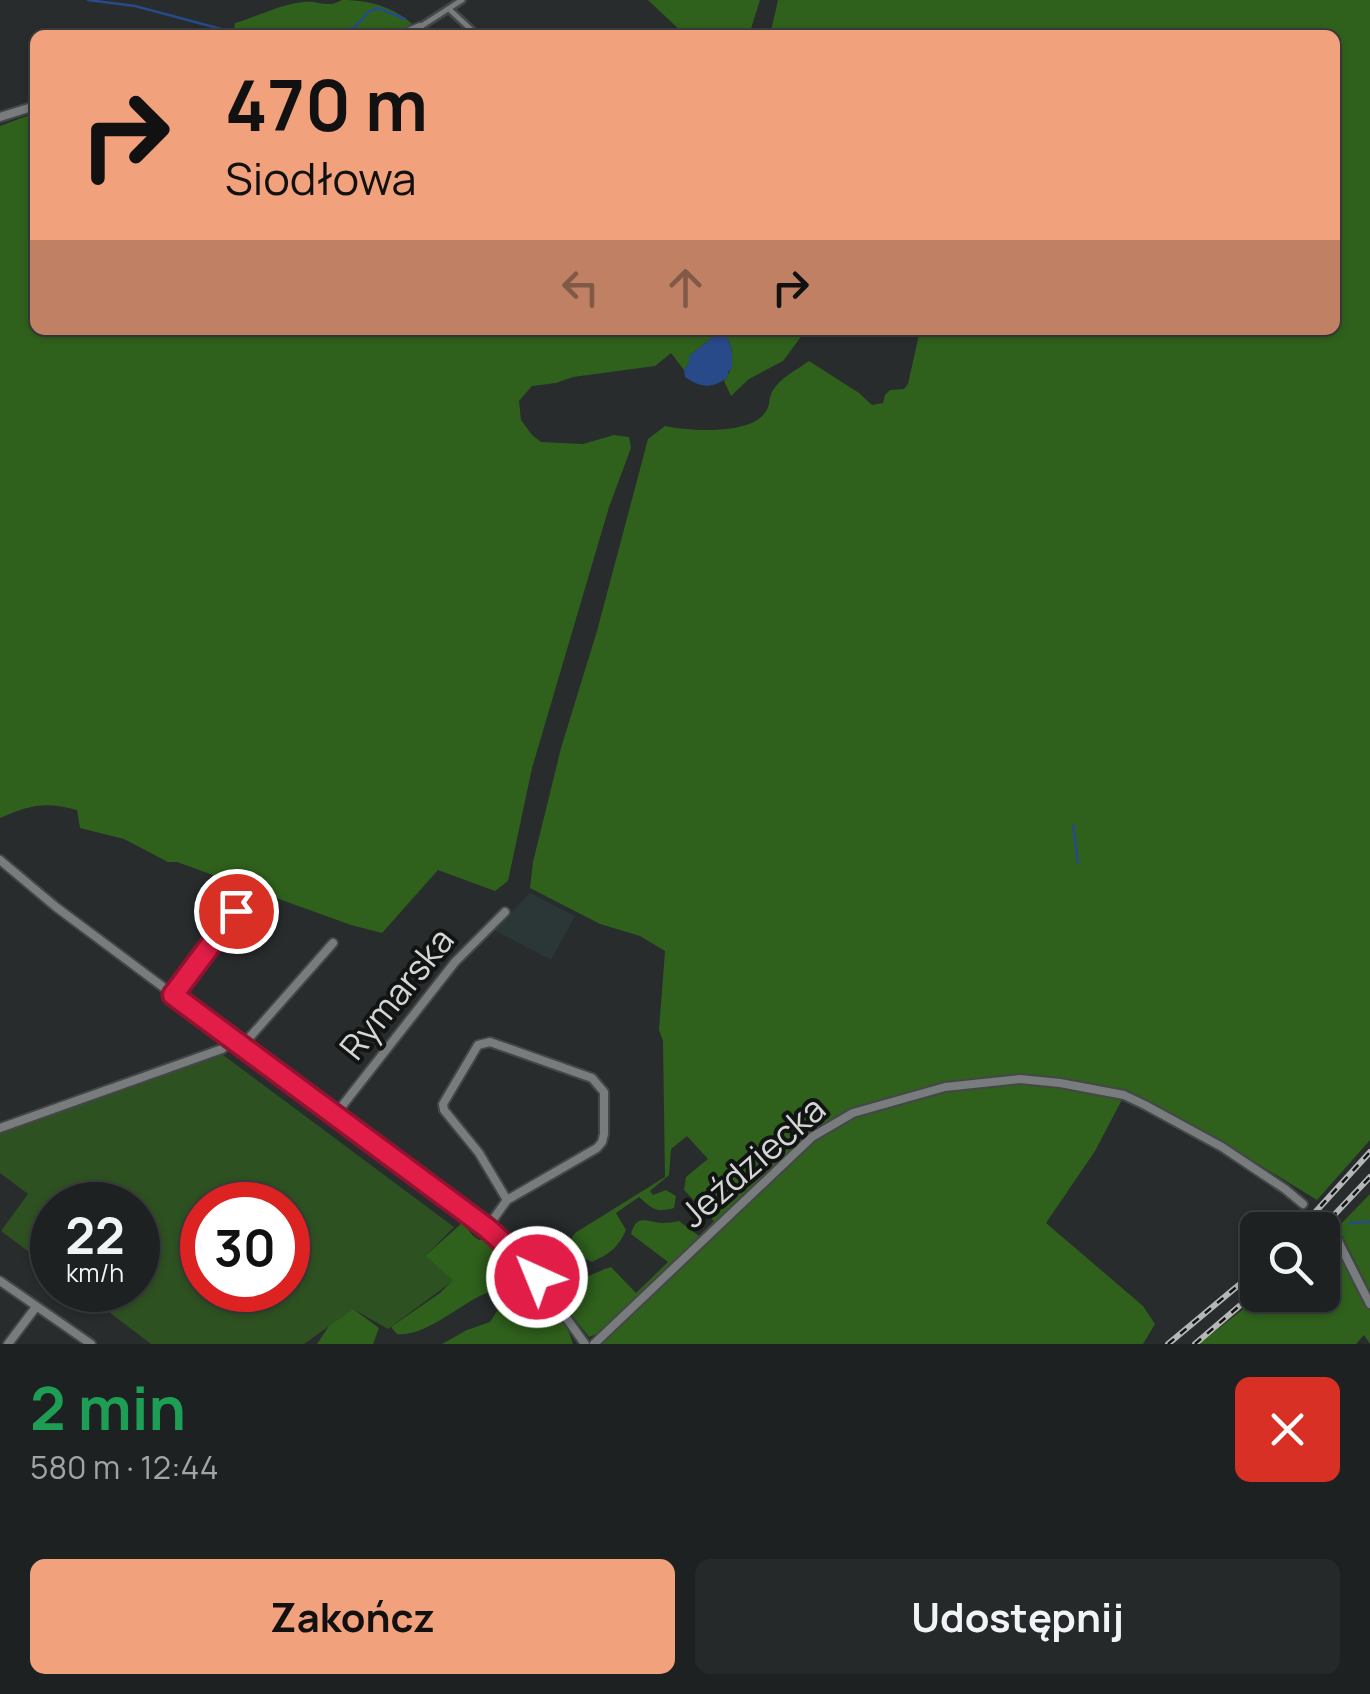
<!DOCTYPE html>
<html lang="pl">
<head>
<meta charset="utf-8">
<style>
  body { margin:0; font-family:Manrope,sans-serif; background:#26292a; color:#f1f3f6; height:100vh; display:flex; flex-direction:column; font-size:38px; white-space:nowrap }
  * { box-sizing:border-box; margin:0 }
  p { font-size:32px; color:#a1a3a5 }
  .icon { flex:none; width:55px; height:55px; fill:none; stroke:currentColor; stroke-width:2; stroke-linecap:round; stroke-linejoin:round }
  .map { position:relative; height:1344px; overflow:hidden }
  .panel { display:flex; flex-direction:column; background:#1e2121; flex:1 }
  .panel>* { flex:none }
  .hud { position:absolute; left:30px; top:30px; width:1310px; height:305px; border-radius:15px; box-shadow:0 2px 8px #0004,0 0 0 2px #3c3e3f; background:#f1a17c; color:#111; overflow:hidden }
  .buttons { position:absolute; left:1240px; top:1212px; display:grid; gap:20px }
  .buttons a { display:grid; place-items:center; width:100px; height:100px; border-radius:15px; background:#1e2121; box-shadow:0 2px 8px #0004,0 0 0 2px #3c3e3f; font-size:50px }
  .speed { position:absolute; left:30px; top:1182px; display:flex; gap:20px; font-size:50px; font-weight:700; text-align:center }
  .speed>* { display:grid; place-content:center; width:130px; height:130px; border-radius:50%; background:#1e2121; box-shadow:0 2px 8px #0004,0 0 0 2px #3c3e3f; line-height:1 }
  .speed small { font-size:25px; font-weight:400 }
  .speed .limit { border:15px solid #d22; background:#fff; color:#111 }
  .pin { position:absolute; display:grid; place-items:center; width:85px; height:85px; color:#fff; margin:-42px; border:5px solid #fff; border-radius:50%; box-shadow:0 2px 10px #0007 }
  .me { position:absolute; width:110px; margin:-55px; rotate:316deg; stroke-linejoin:round; filter:drop-shadow(0 0 8px #0008) }
  .turn { display:flex; align-items:center; gap:35px; height:210px; padding:0 30px; font-size:45px }
  .turn .icon { width:130px; height:130px; stroke-width:2.5 }
  .turn b { display:block; font-size:70px; line-height:85px }
  .lanes { display:flex; align-items:center; height:95px; padding:0 30px; background:#0003; justify-content:center; gap:50px; direction:ltr }
  .lanes .off { opacity:.35 }
  .round { display:grid; place-items:center; flex:none; width:105px; height:105px; border-radius:15px; background:#26292a }
  .head { display:flex; align-items:center; justify-content:space-between; height:170px; padding:0 30px }
  h1 { font-size:60px; font-weight:700; line-height:75px; color:#1e9e55 }
  .primary-button { display:flex; gap:20px; margin-top:auto; padding:20px 30px }
  .primary-button a { flex:1; height:115px; border-radius:15px; background:#f1a17c; color:#111; font-size:40px; font-weight:700; line-height:115px; text-align:center }
  .primary-button a+a { background:#26292a; color:#f1f3f6 }
  .map>svg:first-child { display:block }
</style>
</head>
<body>
<div class="map">
<svg width="1370" height="1344" viewBox="0 0 1370 1344">
  <rect width="100%" height="100%" fill="#282c2c"/>
  <!-- built -->
  <polygon fill="#2b3636" points="530,893 575,916 551,960 494,930"/>
  <!-- green -->
  <path fill="#2e5121" fill-rule="evenodd" d="M219 1052 454 1227 425 1256 454 1280 388 1329 353 1309 304 1344H151L80 1290H138V1205H52V1269L1 1231 28 1194 0 1173V1132ZM202 1205H288V1290H202Z"/>
  <!-- forest -->
  <g fill="#2f611c" fill-rule="evenodd">
    <path d="M342 0C373 0 400 9 420 32L419 35H233L235 23C257 17 280 4 304 2 320 0 326 9 342 0Z"/>
    <polygon points="648,0 760,0 749,35 685,35"/>
    <path d="M778 0H1370V1140L1317 1200 1250 1159 1126 1092 1095 1151 1046 1223 1143 1306 1155 1324 1143 1344H603L599 1333 589 1337 532 1265 568 1244 575 1233 665 1177 663 1041 659 1030 665 951 640 936 600 924 530 888 533 862 561 748 597 631 648 439 665 426C689 431 747 435 764 414 771 406 768 400 772 392 779 378 797 370 809 361L859 393 872 405 883 403 885 395 890 390 904 389 908 384 920 330H1335V35H770ZM687 1136 708 1159 686 1177 684 1190 714 1221 699 1236 679 1221C674 1222 668 1223 663 1223 646 1222 637 1213 631 1234L668 1262 636 1293 611 1267C594 1272 580 1283 563 1281L545 1260 570 1251 592 1262C609 1254 618 1248 626 1230L616 1213 639 1197C653 1209 655 1213 674 1208L676 1196 666 1190 653 1195 650 1191 669 1175 671 1149Z"/>
    <path d="M35 113V330H806L783 361 749 379 731 396 724 381C734 369 735 350 726 336H714L689 356V363L684 370 671 353 655 366 573 377 556 383 532 386 519 401 521 420 532 435 541 442 583 444 614 435 629 437 631 448 609 507 532 768 508 881 495 891 438 870 382 933 351 925 177 862H168L124 839 80 828 77 810C46 801 29 805 0 818V126Z"/>
    <polygon points="1370,1194 1370,1291 1338,1227"/>
    <path d="M462 1223C469 1229 471 1236 479 1240L489 1238C517 1261 564 1309 573 1344H442L467 1330 490 1322 499 1308 489 1292C460 1303 427 1337 397 1334L391 1327 440 1293 453 1280 425 1256Z"/>
    <polygon points="1328,1236 1340,1249 1370,1310 1370,1344 1364,1335 1356,1344 1199,1344 1261,1295 1322,1295 1323,1242"/>
    <polygon points="353,1309 379,1328 373,1344 317,1344 329,1326"/>
  </g>
  <!-- water -->
  <path fill="#284a89" d="M714 336H726C732 346 733 356 732 368L728 372V377C713 389 701 388 685 377L684 370 689 363V356Z"/>
  <g fill="none" stroke-linecap="round" stroke-linejoin="round">
    <!-- stream -->
    <g stroke="#284a89" stroke-width="2.5">
      <polyline points="88,0 135,6 225,30 261,35"/>
      <polyline points="332,35 355,27 368,12 378,8 405,19"/>
      <polyline points="1073,825 1078,863"/>
      <polyline points="1350,1223 1370,1222"/>
    </g>
    <!-- pedestrian casing -->
    <g stroke="#444647" stroke-width="10">
      <g id="pedestrian">
        <polyline points="450,10 477,35"/>
        <polyline points="420,27 462,0"/>
      </g>
    </g>
    <!-- minor casing -->
    <g stroke="#444647" stroke-width="12">
      <g id="minor">
        <polyline points="401,35 420,27"/>
        <polyline points="0,117 35,106"/>
        <polyline points="0,860 56,907 503,1241 537,1277 585,1344"/>
        <polyline points="173,995 236,911 267,930"/>
        <polyline points="242,1046 333,943"/>
        <polyline points="335,1115 455,962 505,912"/>
        <polyline points="0,1128 222,1049 233,1040"/>
        <polyline points="487,1228 507,1200 479,1153 444,1110 443,1104 478,1045 490,1042 592,1078 604,1092 604,1134 602,1142 597,1148 507,1200"/>
        <polyline points="1338,1241 1370,1304"/>
        <polyline points="0,1281 91,1344"/>
        <polyline points="8,1344 36,1307"/>
        <polyline points="594,1344 812,1137 853,1113 945,1087 1020,1079 1060,1083 1124,1095 1145,1105 1222,1147 1285,1189 1303,1204"/>
      </g>
    </g>
    <!-- pedestrian -->
    <use href="#pedestrian" stroke="#787c7c" stroke-width="5"/>
    <!-- minor -->
    <use href="#minor" stroke="#787c7c" stroke-width="8"/>
    <!-- rail casing -->
    <g stroke="#b5b7b7" stroke-width="6">
      <g id="rail">
        <polyline points="1299,1230 1370,1152"/>
        <polyline points="1320,1230 1370,1177"/>
        <polyline points="1168,1344 1258,1269"/>
        <polyline points="1195,1344 1258,1290"/>
      </g>
    </g>
    <!-- rail -->
    <use href="#rail" stroke="#121414" stroke-width="2.5" stroke-dasharray="8" stroke-linecap="butt"/>
  </g>
  <g fill="none" stroke-linecap="round" stroke-linejoin="round">
    <!-- route casing -->
    <g stroke="#92132f" stroke-width="25">
      <polyline id="route" points="236,911 173,995 487,1228 521,1259 537,1277"/>
    </g>
    <!-- route -->
    <use href="#route" stroke="#e11d48" stroke-width="18"/>
  </g>
  <g text-anchor="middle" stroke-width="8" stroke-linejoin="round" paint-order="stroke">
    <!-- street labels -->
    <g font-size="35" fill="#d4d6d6" stroke="#121414">
      <text transform="translate(397 994) rotate(-51)" y="12">Rymarska</text>
      <text transform="translate(753 1162) rotate(-41)" y="12">Jeździecka</text>
    </g>
  </g>
</svg>
<div class="buttons">
<a><svg class="icon" aria-label="search" viewBox="0 0 24 24"><circle cx="10" cy="10" r="6"/><path d="M15 15l6 6"/></svg></a>
</div>
<div class="speed"><div>22<small>km/h</small></div><div class="limit">30</div></div>
<div class="pin" style="left:236px;top:911px;background:#d93025"><svg class="icon" aria-label="arrive" viewBox="0 0 24 24"><path d="M6 21V4h12l-3 4 3 4H6"/></svg></div>
<svg class="me" style="left:537px;top:1277px" viewBox="-20 -20 40 40"><circle r="17" fill="#e11d48" stroke="#fff" stroke-width="3"/><path d="M0-11L8 9 0 5-8 9z" fill="#fff"/></svg>
<div class="hud">
<div class="turn"><svg class="icon" aria-label="right" viewBox="0 0 24 24"><path d="M7 20v-9h11M14 6l5 5-5 5"/></svg><div><b>470 m</b>Siodłowa</div></div>
<div class="lanes"><svg class="icon off" aria-label="left" viewBox="0 0 24 24"><path d="M17 20v-9H6M10 6l-5 5 5 5"/></svg><svg class="icon off" aria-label="ahead" viewBox="0 0 24 24"><path d="M12 20V5M6 11l6-6 6 6"/></svg><svg class="icon" aria-label="right" viewBox="0 0 24 24"><path d="M7 20v-9h11M14 6l5 5-5 5"/></svg></div>
</div>
</div>
<section class="panel">
<div class="head"><div><h1>2 min</h1><p>580 m · 12:44</p></div><a class="round" style="background:#d93025;color:#fff"><svg class="icon" aria-label="close" viewBox="0 0 24 24"><path d="M6 6l12 12M18 6L6 18"/></svg></a></div>
<div class="primary-button"><a>Zakończ</a><a>Udostępnij</a></div>
</section>
</body>
</html>
